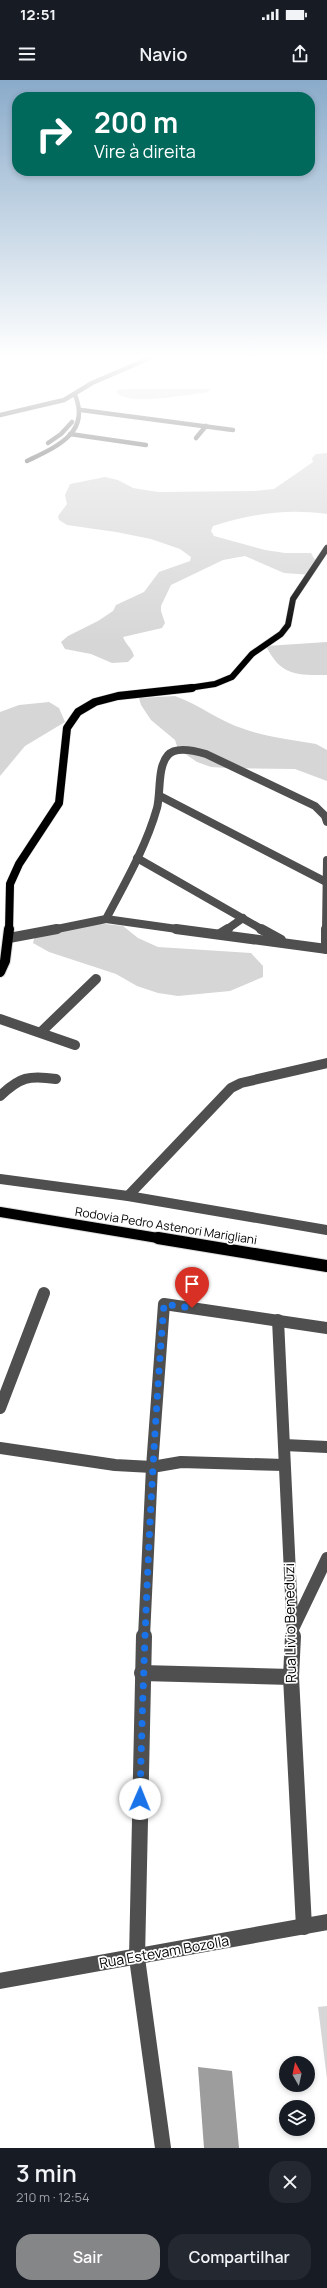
<!DOCTYPE html>
<html lang="pt">
<head>
<meta charset="utf-8">
<style>
  body { margin:0; font-family:Manrope,sans-serif; background:#242831; color:#f1f3f6; height:100vh; display:flex; flex-direction:column; font-size:15px; white-space:nowrap }
  * { box-sizing:border-box; margin:0 }
  p { font-size:13px; color:#9ea1a6 }
  .icon { flex:none; width:22px; height:22px; fill:none; stroke:currentColor; stroke-width:2; stroke-linecap:round; stroke-linejoin:round }
  .map { position:relative; height:2068px; overflow:hidden }
  .side { display:flex; flex-direction:column; background:#171b24; flex:1 }
  .side>* { flex:none }
  .hud { position:absolute; left:12px; top:12px; width:303px; height:84px; border-radius:16px; box-shadow:0 2px 6px #0003; background:#00695c; color:#fff; overflow:hidden }
  .needle { width:26px; rotate:351deg }
  .controls { position:absolute; left:279px; top:1976px; display:grid; gap:8px }
  .controls a { display:grid; place-items:center; width:36px; height:36px; border-radius:50%; background:#171b24; box-shadow:0 2px 6px #0003; font-size:20px }
  .pin { position:absolute; display:grid; place-items:center; width:34px; height:34px; color:#fff; margin:-41px -17px; border-radius:50% 50% 50% 0; rotate:-45deg; box-shadow:0 0 4px #0007 }
  .pin .icon { rotate:45deg }
  .me { position:absolute; width:44px; margin:-22px; rotate:1deg; stroke-linejoin:round; filter:drop-shadow(0 0 3px #0008) }
  .turn { display:flex; align-items:center; gap:14px; height:84px; padding:0 16px; font-size:18px }
  .turn .icon { width:52px; height:52px; stroke-width:2.5 }
  .turn b { display:block; font-size:28px; line-height:34px }
  .round { display:grid; place-items:center; flex:none; width:42px; height:42px; border-radius:16px; background:#242831 }
  .summary { display:flex; align-items:center; justify-content:space-between; height:68px; padding:0 16px }
  h1 { font-size:24px; font-weight:600; line-height:30px }
  .button { display:flex; gap:8px; margin-top:auto; padding:8px 16px }
  .button a { flex:1; height:46px; border-radius:16px; background:#858687; color:#fff; font-size:16px; font-weight:600; line-height:46px; text-align:center }
  .button a+a { background:#242831; color:#f1f3f6 }
  .status { display:flex; justify-content:space-between; align-items:center; height:28px; padding:0 20px; background:#171b24; direction:ltr }
  .status svg { height:11px; fill:currentColor }
  header { display:flex; justify-content:space-between; align-items:center; height:52px; padding:0 16px; background:#171b24; font-size:18px; font-weight:600 }
  .map>svg:first-child { display:block }
</style>
</head>
<body>
<div class="status"><b>12:51</b><svg viewBox="0 0 49 12"><path d="M0 12V9h3v3zM5 12V6h3v6zM10 12V3h3v9zM15 12V0h3v12zM26 1h20v11H26zM47 4h2v5h-2z"/></svg></div>
<header><svg class="icon" aria-label="menu" viewBox="0 0 24 24"><path d="M4 6h16M4 12h16M4 18h16"/></svg>Navio<svg class="icon" aria-label="share" viewBox="0 0 24 24"><path d="M12 15V3M7 8l5-5 5 5M5 13v7h14v-7"/></svg></header>
<div class="map">
<svg width="327" height="2068" viewBox="0 0 327 2068">
  <rect width="100%" height="100%" fill="#fff"/>
  <!-- green -->
  <g fill="#d6d6d6">
    <path d="M129 309H211L205 313C186 314 129 327 116 312L118 310Z"/>
    <path d="M327 373V434C287 428 251 434 213 446L211 451 214 456 265 470 285 473H311L318 485 312 495 284 493 245 476 223 480 171 505 161 526V531L165 543 162 548 123 557C126 565 132 568 134 576L128 582 112 583 91 574 65 569 61 562 68 556 98 541 113 531 116 525 144 512 159 492 190 481 191 477 180 469 151 459 116 452 67 445 59 440 58 436 67 424 65 415 70 404 105 397 118 400 133 408 158 412 254 411 274 409 313 382 312 378 316 374Z"/>
    <path d="M327 562V595C296 595 281 596 266 566Z"/>
    <path d="M175 616C200 625 219 641 244 649 267 657 293 660 316 664L327 670V701L295 689 227 688 211 687 197 682 178 669 175 660 151 640 141 625 139 618Z"/>
    <polygon points="49,622 59,628 65,642 25,666 0,696 0,632 19,625"/>
    <polygon points="106,844 123,846 138,858 158,867 251,873 263,886 263,897 230,911 178,916 158,913 137,906 116,894 49,872 33,863 36,852 74,845"/>
    <polygon points="327,1926 327,1999 318,1927"/>
  </g>
  <!-- water -->
  <polygon fill="#9d9d9d" points="198,1987 232,1991 239,2068 204,2068"/>
  <g fill="none" stroke-linecap="round" stroke-linejoin="round">
    <!-- major-far3 casing -->
    <g stroke="#dbdbdb" stroke-width="7">
      <polyline id="major-far3" points="182,609 215,604 232,597 252,574 281,554 288,545 293,519 327,468"/>
    </g>
    <!-- major-far2 casing -->
    <g stroke="#dbdbdb" stroke-width="9">
      <polyline id="major-far2" points="9,850 10,804 19,784 59,723 67,648 78,632 95,622 118,616 192,608"/>
    </g>
    <!-- major-far1 casing -->
    <g stroke="#dbdbdb" stroke-width="12">
      <g id="major-far1">
        <polyline points="0,892 5,881 9,849"/>
        <polyline points="0,1132 164,1159"/>
      </g>
    </g>
    <!-- major casing -->
    <g stroke="#dbdbdb" stroke-width="14">
      <polyline id="major" points="158,1158 327,1186"/>
    </g>
    <!-- minor-far4 -->
    <g stroke="#4f4f4f" stroke-width="4.5">
      <polyline points="81,330 233,350"/>
      <polyline points="0,335 64,320 92,303 157,275"/>
      <polyline points="70,354 146,365"/>
      <polyline points="196,358 206,346"/>
      <polyline points="48,363 61,354 72,342"/>
      <path d="M27 381C56 367 91 353 75 315"/>
    </g>
    <!-- minor-far3 -->
    <g stroke="#4f4f4f" stroke-width="8">
      <polyline points="160,716 326,802"/>
      <polyline points="137,778 263,850"/>
      <polyline points="106,839 184,850"/>
      <path d="M52 850 106 839C125 803 146 767 157 728 161 713 157 687 168 675 176 666 196 671 206 674L315 726 325 736 327 742"/>
      <polyline points="226,850 243,838"/>
      <polyline points="326,850 327,780"/>
    </g>
    <!-- minor-far2 -->
    <g stroke="#4f4f4f" stroke-width="10">
      <polyline points="176,849 327,869"/>
      <polyline points="261,849 281,860"/>
      <polyline points="220,854 228,849"/>
      <polyline points="9,858 57,849"/>
      <polyline points="326,869 326,849"/>
      <polyline points="0,939 75,965"/>
      <polyline points="41,952 96,899"/>
      <path d="M0 1016C20 997 29 995 56 999"/>
      <polyline points="0,1099 128,1116 327,1150"/>
      <polyline points="128,1116 231,1008 241,1003 327,983"/>
    </g>
    <!-- minor-far1 -->
    <g stroke="#4f4f4f" stroke-width="12">
      <polyline points="278,1240 293,1557"/>
      <polyline points="0,1328 44,1213"/>
      <polyline points="284,1365 327,1367"/>
      <polyline points="0,1368 115,1385 152,1387 181,1382 284,1385"/>
      <polyline points="294,1547 327,1478"/>
      <polyline points="144,1557 152,1387 164,1224 327,1248"/>
    </g>
    <!-- minor -->
    <g stroke="#4f4f4f" stroke-width="16">
      <polyline points="144,1556 137,1878 163,2068"/>
      <polyline points="293,1556 291,1597 304,1847"/>
      <polyline points="142,1593 291,1597"/>
      <polyline points="0,1901 327,1842"/>
    </g>
    <!-- major-far3 -->
    <use href="#major-far3" stroke="#000" stroke-width="6"/>
    <!-- major-far2 -->
    <use href="#major-far2" stroke="#000" stroke-width="8"/>
    <!-- major-far1 -->
    <use href="#major-far1" stroke="#000" stroke-width="10"/>
    <!-- major -->
    <use href="#major" stroke="#000" stroke-width="12"/>
  </g>
  <!-- sky -->
  <linearGradient id="sky" x2="0" y2="1"><stop stop-color="#8aabca"/><stop offset="0.49" stop-color="#fff"/><stop offset="1" stop-color="#fff" stop-opacity="0"/></linearGradient>
  <rect width="327" height="565" fill="url(#sky)"/>
  <g fill="none" stroke-linecap="round" stroke-linejoin="round">
    <!-- route -->
    <path stroke="#1a73e8" stroke-width="7" stroke-dasharray="0 12.6" d="M140 1719C144 1554 151 1389 164 1224L192 1228"/>
  </g>
  <g text-anchor="middle" stroke-width="3.5" stroke-linejoin="round" paint-order="stroke">
    <!-- street labels -->
    <g font-size="12" fill="#000" stroke="#fff">
      <text transform="translate(166 1146) rotate(9)" y="4">Rodovia Pedro Astenori Marigliani</text>
    </g>
    <!-- near-street labels -->
    <g font-size="14" fill="#000" stroke="#fff">
      <text transform="translate(290 1543) rotate(-91)" y="5">Rua Livio Beneduzi</text>
      <text transform="translate(164 1872) rotate(-10)" y="5">Rua Estevam Bozolla</text>
    </g>
  </g>
</svg>
<div class="controls">
<a><svg class="needle" viewBox="-14 -14 28 28"><path d="M0-13l5 13h-10z" fill="#e53935"/><path d="M0 13l5-13h-10z" fill="#9ea1a6"/></svg></a>
<a><svg class="icon" aria-label="layers" viewBox="0 0 24 24"><path d="M12 4l9 5-9 5-9-5zM3 14l9 5 9-5"/></svg></a>
</div>
<div class="pin" style="left:192px;top:1228px;background:#d93025"><svg class="icon" aria-label="arrive" viewBox="0 0 24 24"><path d="M6 21V4h12l-3 4 3 4H6"/></svg></div>
<svg class="me" style="left:140px;top:1719px" viewBox="-20 -20 40 40"><circle r="19" fill="#fff"/><path d="M0-13L10 11 0 6-10 11z" fill="#1a73e8"/></svg>
<div class="hud">
<div class="turn"><svg class="icon" aria-label="right" viewBox="0 0 24 24"><path d="M7 20v-9h11M14 6l5 5-5 5"/></svg><div><b>200 m</b>Vire à direita</div></div>
</div>
</div>
<section class="side">
<div class="summary"><div><h1>3 min</h1><p>210 m · 12:54</p></div><a class="round"><svg class="icon" aria-label="close" viewBox="0 0 24 24"><path d="M6 6l12 12M18 6L6 18"/></svg></a></div>
<div class="button"><a>Sair</a><a>Compartilhar</a></div>
</section>
</body>
</html>
